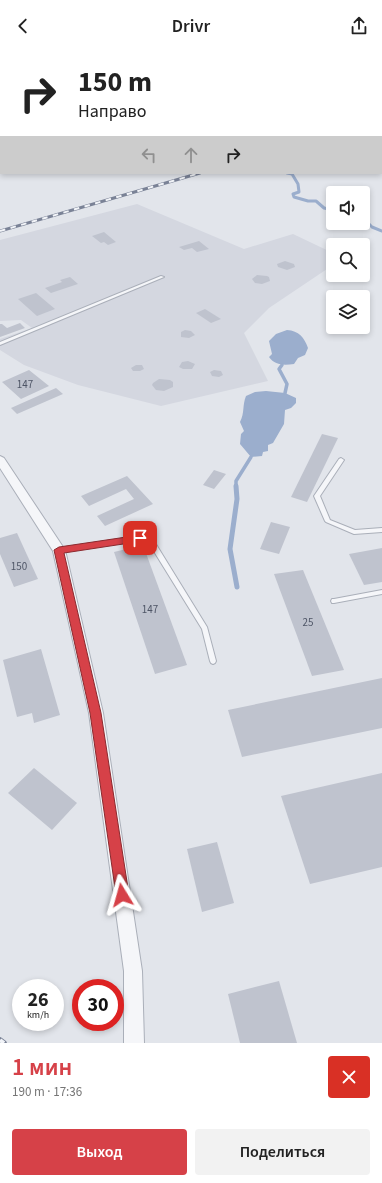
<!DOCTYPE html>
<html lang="ru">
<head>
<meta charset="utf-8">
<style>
  body { margin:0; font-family:"Source Sans 3",sans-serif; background:#f2f2f2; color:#222; height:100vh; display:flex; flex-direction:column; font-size:15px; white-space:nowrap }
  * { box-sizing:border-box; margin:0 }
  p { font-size:13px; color:#767676 }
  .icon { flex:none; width:22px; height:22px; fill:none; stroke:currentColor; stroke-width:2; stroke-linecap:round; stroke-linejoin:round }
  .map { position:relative; height:991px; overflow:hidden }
  .side { display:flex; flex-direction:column; background:#fff; flex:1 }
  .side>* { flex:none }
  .guide { position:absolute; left:0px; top:0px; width:382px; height:122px; box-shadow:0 2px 6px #0003; background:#fff; color:#222; overflow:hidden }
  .controls { position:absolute; left:326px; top:134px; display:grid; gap:8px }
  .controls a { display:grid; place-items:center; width:44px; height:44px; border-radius:4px; background:#fff; box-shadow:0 2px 6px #0003; font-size:20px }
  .speed { position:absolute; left:12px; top:927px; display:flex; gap:8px; font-size:20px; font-weight:700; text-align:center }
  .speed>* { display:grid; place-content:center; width:52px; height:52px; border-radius:50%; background:#fff; box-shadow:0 2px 6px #0003; line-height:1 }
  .speed small { font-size:10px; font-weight:400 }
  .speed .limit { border:6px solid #d22; background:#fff; color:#111 }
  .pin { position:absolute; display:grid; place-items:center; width:34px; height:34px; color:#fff; margin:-17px; border-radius:8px; box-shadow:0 2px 6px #0006 }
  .me { position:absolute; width:44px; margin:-22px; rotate:352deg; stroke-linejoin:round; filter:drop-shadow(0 0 3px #0008) }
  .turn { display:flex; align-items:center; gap:14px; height:84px; padding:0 12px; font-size:18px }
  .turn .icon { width:52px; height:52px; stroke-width:2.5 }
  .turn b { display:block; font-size:28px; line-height:34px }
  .lanes { display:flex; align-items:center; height:38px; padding:0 12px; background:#0003; justify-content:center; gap:20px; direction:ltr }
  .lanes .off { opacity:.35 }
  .round { display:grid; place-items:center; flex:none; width:42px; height:42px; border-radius:4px; background:#f2f2f2 }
  .overview { display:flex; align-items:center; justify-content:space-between; height:68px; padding:0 12px }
  h1 { font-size:24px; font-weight:600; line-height:30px; color:#d64148 }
  .cta { display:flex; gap:8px; margin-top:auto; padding:8px 12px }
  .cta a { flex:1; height:46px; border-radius:4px; background:#d64148; color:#fff; font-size:16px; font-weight:600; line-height:46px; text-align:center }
  .cta a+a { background:#f2f2f2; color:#222 }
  header { display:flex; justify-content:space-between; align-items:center; height:52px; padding:0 12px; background:#fff; font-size:18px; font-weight:600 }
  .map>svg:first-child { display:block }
</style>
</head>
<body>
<header><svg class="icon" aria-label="back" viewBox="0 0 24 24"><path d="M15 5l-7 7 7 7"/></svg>Drivr<svg class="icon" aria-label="share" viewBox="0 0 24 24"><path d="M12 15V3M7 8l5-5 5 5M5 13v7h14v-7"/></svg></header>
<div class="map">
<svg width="382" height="991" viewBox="0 0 382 991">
  <rect width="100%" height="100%" fill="#e2e5eb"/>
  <!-- built -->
  <polygon fill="#d4d7e0" points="137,152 244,197 293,182 333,201 333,213 269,256 244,281 268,329 161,354 78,333 24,313 0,298 0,287 32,276 21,268 0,269 0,188"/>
  <!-- green -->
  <polygon fill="#c5d5c3" points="158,0 382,0 382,32 381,1"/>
  <!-- water -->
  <g fill="#9baecd">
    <path d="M287 278C299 279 304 285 308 296L305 303 298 306 294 312C285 313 275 314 269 305L272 302 269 289 276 282Z"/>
    <path d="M266 339 285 341 296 346V351L291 356 285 358 284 372 273 391 268 393V399L263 400 262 404 251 405 240 392 241 382 244 379 240 370C245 360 242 354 246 344L255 340Z"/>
  </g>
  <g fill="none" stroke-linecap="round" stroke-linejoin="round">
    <!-- stream-far2 -->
    <g stroke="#9baecd" stroke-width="3">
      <polyline points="287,121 292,122 298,132 299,140 293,142 294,145 308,149 316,149 324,156 333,158"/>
      <polyline points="363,171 368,171 372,175 382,179"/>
    </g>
    <!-- stream-far1 -->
    <g stroke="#9baecd" stroke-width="3.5">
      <polyline points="282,313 279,317 287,332 285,341"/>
      <polyline points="236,435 236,429 251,405"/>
    </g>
    <!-- stream -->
    <polyline stroke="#9baecd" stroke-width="5" points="236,434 237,447 230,497 237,535"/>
  </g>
  <!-- building -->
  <g fill="#bfc3ce">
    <polygon points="104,180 116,190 108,193 104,190 101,191 92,184"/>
    <polygon points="199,189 209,197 197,200 192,196 184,198 179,195"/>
    <polygon points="285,209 294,212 295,215 287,218 278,215 277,212"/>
    <polygon points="257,223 267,224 269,225 270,229 262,232 255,231 252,227"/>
    <polygon points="70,225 78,232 51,241 45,236 62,230 60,228"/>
    <polygon points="36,241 55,257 37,264 18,247"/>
    <polygon points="205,257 221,267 211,271 196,261"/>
    <polygon points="20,271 25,276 0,285 0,272 2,272 7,276"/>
    <polygon points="185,278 191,279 195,283 189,286 181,285 181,280"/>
    <polygon points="188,309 195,312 192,317 183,317 179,315 182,310"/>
    <polygon points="136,313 142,313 144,317 140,319 133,319 131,316"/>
    <polygon points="29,318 49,334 21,347 2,330"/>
    <polygon points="214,318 221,319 223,323 219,325 212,324 210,320"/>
    <polygon points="159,327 170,328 173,330 173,335 164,339 156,338 152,333 153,331"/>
    <polygon points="56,336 63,342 17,362 11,356"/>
    <polygon points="322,382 338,386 307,450 291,445"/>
    <polygon points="214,418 226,422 214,437 203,433"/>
    <polygon points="127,424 153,452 105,474 97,464 134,447 126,437 89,454 81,444"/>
    <polygon points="271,470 290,475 279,502 260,497"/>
    <polygon points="17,481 38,527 14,535 0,502 0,486"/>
    <polygon points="143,493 187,613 155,622 114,500"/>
    <polygon points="382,496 382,530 364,533 349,502"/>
    <polygon points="303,518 344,618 312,624 274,522"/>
    <polygon points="41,597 60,663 34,671 32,661 17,665 3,608"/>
    <polygon points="382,626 382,676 242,705 228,658"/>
    <polygon points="34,716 77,751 52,778 8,741"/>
    <polygon points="382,721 382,815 310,832 281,744"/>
    <polygon points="217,790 234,851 202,860 187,797"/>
    <polygon points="279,929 297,991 240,991 228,942"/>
  </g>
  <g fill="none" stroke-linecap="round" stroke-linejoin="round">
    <!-- service casing -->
    <g stroke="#aaafb9" stroke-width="2">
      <g id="service">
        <polygon points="145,0 147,0 148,1 146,1"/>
        <polygon points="161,224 164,225 0,293 0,290"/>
        <polygon points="341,406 344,408 320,444 330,468 355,478 382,476 382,480 354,482 326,470 325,469 314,444 339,407"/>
        <polygon points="140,484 154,489 207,575 216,609 215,611 213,612 211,611 210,609 202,577 150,493 140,488 59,500 56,498 59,496"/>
        <polygon points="382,538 382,542 334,551 332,551 331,549 332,547 334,547"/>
      </g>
    </g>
    <!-- minor casing -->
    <g stroke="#aaafb9" stroke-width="2">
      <g id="minor">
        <rect x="0" y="15" width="1" height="4"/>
        <polygon points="1,48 1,52 0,53 0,49"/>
        <rect x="0" y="83" width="1" height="4"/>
        <polygon points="0,404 4,406 65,498 103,661 142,919 144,991 124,991 124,919 89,661 53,499 0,416"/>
      </g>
    </g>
    <!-- service -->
    <use href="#service" fill="#f5f6f9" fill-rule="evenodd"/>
    <!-- minor -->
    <use href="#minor" fill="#f5f6f9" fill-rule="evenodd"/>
    <!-- rail-far1 casing -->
    <g stroke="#7a8296" stroke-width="3">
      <polyline id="rail-far1" points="0,179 200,121"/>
    </g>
    <!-- rail casing -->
    <g stroke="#7a8296" stroke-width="5.5">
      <polyline id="rail" points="0,988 4,991"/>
    </g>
    <!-- rail-far1 -->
    <use href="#rail-far1" stroke="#f2f4f8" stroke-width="2" stroke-dasharray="5.5" stroke-linecap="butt"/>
    <!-- rail -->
    <use href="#rail" stroke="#f2f4f8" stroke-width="4" stroke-dasharray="12" stroke-linecap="butt"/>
  </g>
  <!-- route -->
  <polygon fill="#d64148" stroke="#8b2a2f" points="140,483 144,486 143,489 64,501 101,661 129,843 127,848 122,849 118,848 116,843 90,661 54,498 59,495"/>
  <g text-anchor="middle" stroke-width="3" stroke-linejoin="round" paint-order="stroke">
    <!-- number labels -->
    <g font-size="11" fill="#4e5566">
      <text x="25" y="336">147</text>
      <text x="19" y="518">150</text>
      <text x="150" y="561">147</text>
      <text x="308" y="574">25</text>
    </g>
  </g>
</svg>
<div class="controls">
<a><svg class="icon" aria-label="sound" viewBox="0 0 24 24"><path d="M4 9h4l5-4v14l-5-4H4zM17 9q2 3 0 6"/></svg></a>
<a><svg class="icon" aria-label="search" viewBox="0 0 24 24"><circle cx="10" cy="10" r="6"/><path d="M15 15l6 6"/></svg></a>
<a><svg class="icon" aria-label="layers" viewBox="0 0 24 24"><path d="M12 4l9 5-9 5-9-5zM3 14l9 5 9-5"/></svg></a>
</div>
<div class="speed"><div>26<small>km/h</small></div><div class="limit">30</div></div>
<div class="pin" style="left:140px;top:486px;background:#d93025"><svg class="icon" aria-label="arrive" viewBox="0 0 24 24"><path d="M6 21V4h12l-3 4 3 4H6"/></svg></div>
<svg class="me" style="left:122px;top:843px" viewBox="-20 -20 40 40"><path d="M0-17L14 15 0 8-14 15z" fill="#d64148" stroke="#fff" stroke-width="4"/></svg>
<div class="guide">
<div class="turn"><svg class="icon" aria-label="right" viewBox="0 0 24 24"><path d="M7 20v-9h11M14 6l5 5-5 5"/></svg><div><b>150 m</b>Направо</div></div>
<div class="lanes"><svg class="icon off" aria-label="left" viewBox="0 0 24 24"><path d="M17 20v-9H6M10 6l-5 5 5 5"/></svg><svg class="icon off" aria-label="ahead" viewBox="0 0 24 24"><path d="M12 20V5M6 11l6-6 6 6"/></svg><svg class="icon" aria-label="right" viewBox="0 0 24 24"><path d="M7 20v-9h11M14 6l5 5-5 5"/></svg></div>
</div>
</div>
<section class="side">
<div class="overview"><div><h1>1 мин</h1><p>190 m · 17:36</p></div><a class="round" style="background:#d93025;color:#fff"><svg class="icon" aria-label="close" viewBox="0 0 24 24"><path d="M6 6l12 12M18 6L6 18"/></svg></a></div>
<div class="cta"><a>Выход</a><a>Поделиться</a></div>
</section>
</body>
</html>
